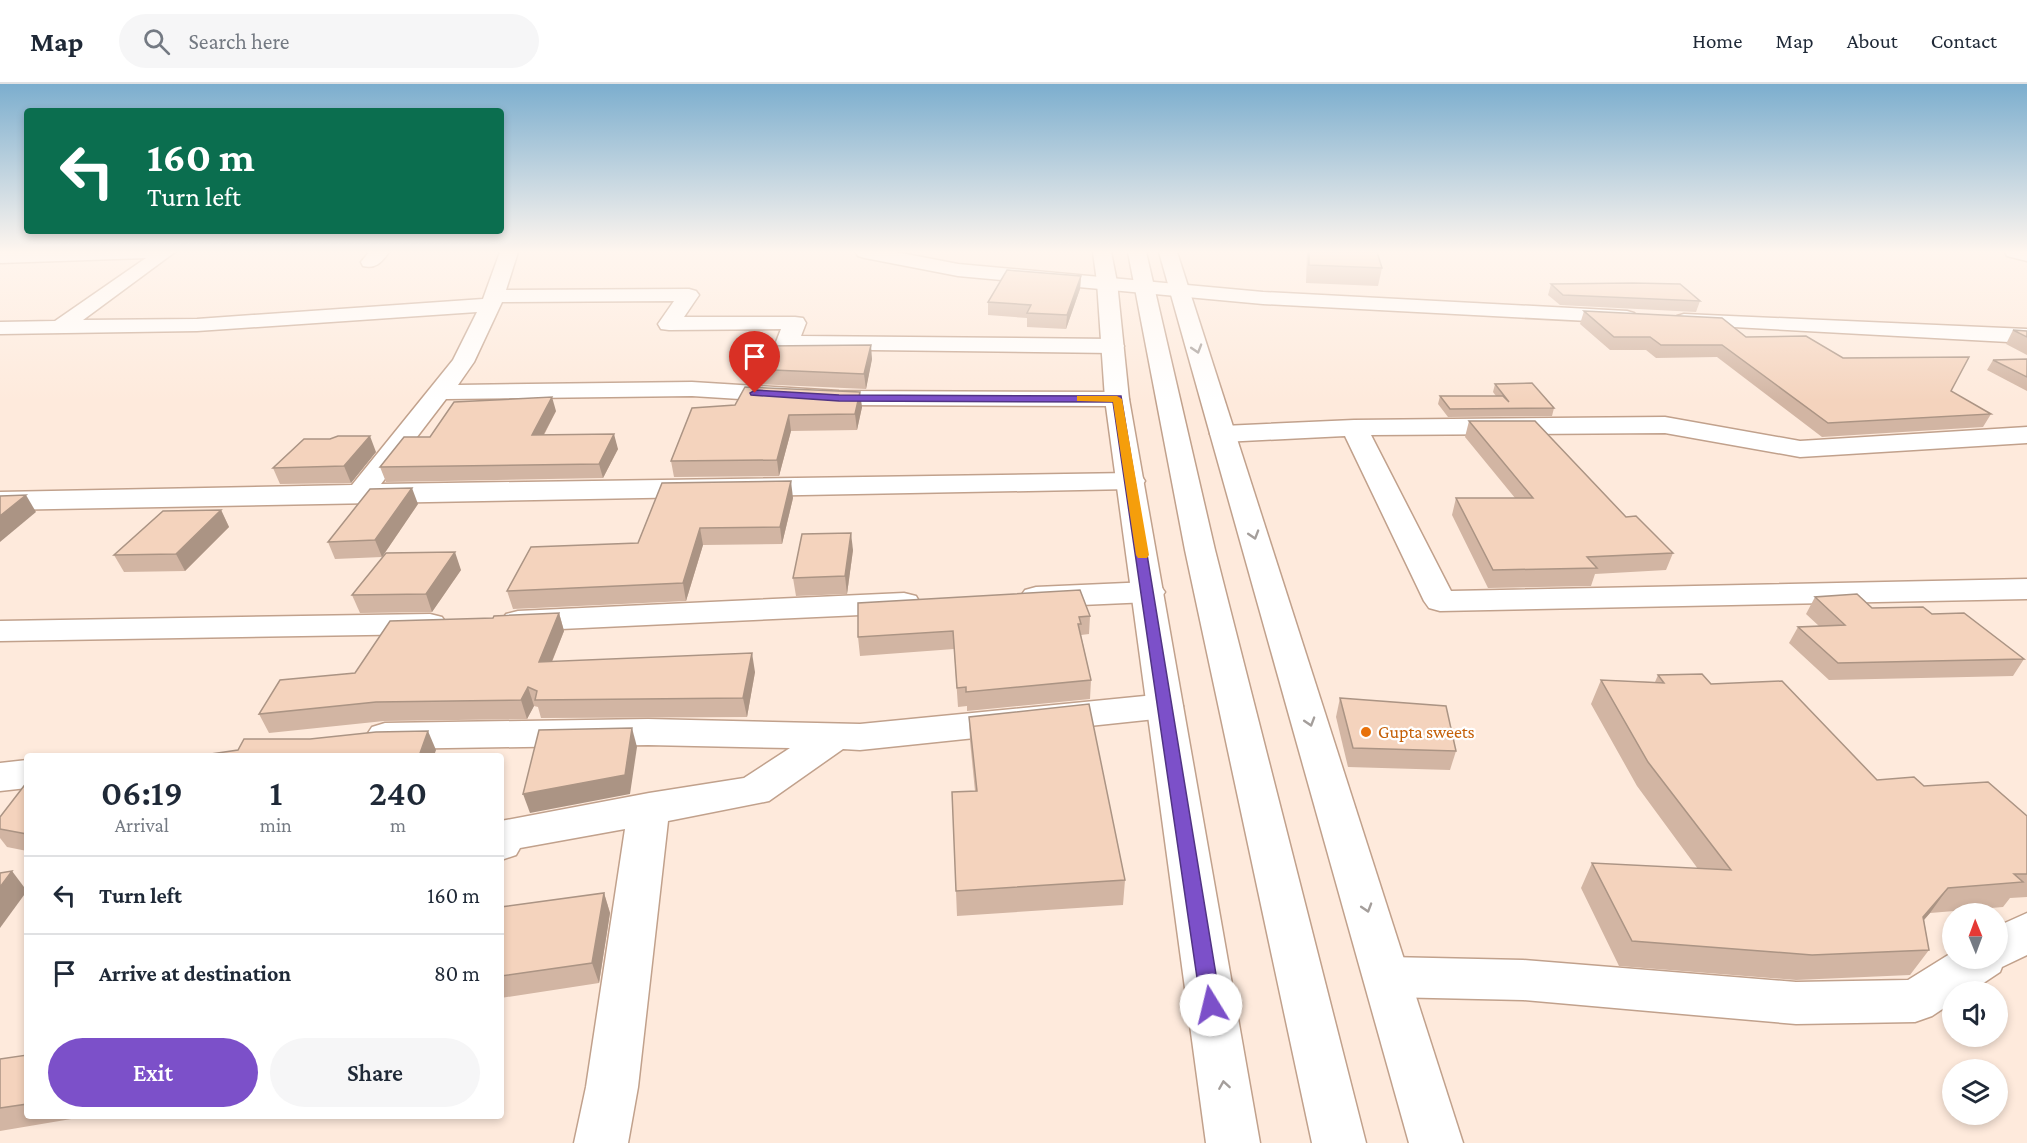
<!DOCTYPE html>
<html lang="en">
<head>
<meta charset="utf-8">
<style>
  body { margin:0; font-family:"Crimson Pro",serif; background:#f6f6f7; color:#1f2937; height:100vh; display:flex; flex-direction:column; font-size:22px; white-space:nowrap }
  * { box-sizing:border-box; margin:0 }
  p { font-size:20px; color:#747a83 }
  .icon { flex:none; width:33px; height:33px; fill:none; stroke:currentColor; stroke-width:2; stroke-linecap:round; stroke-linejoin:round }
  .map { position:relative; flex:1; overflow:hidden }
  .side { position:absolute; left:24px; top:669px; width:480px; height:366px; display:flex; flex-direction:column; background:#fff; border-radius:6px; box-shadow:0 3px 9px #0003 }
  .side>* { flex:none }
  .top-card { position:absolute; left:24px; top:24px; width:480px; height:126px; border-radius:6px; box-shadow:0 3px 9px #0003; background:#0b6e4f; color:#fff; overflow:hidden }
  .needle { width:39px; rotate:359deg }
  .fabs { position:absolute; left:1942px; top:819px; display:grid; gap:12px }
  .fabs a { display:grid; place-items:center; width:66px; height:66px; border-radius:50%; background:#fff; box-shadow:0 3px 9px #0003; font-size:30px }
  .pin { position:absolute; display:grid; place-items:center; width:51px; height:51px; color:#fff; margin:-62px -26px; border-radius:50% 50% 50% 0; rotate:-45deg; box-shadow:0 0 6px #0007 }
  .pin .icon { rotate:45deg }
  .me { position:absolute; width:66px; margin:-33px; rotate:351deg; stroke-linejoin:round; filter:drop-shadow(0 0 4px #0008) }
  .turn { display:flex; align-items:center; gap:21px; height:126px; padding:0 24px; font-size:27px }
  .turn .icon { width:78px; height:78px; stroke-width:2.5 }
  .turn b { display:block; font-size:42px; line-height:51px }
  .eta { display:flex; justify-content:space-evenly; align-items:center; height:102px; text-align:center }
  .eta b { font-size:36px; font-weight:600; line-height:42px }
  .primary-button { display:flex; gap:12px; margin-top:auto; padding:12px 24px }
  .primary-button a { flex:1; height:69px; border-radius:36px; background:#7c50c9; color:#fff; font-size:24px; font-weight:600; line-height:69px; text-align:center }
  .primary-button a+a { background:#f6f6f7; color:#1f2937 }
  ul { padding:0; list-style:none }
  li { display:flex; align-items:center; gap:18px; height:78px; padding:0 24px; border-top:2px solid #e0e1e3 }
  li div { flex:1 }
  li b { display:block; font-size:22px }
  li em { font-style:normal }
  header { display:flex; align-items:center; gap:36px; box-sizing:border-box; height:84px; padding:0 30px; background:#fff; border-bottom:2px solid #e0e1e3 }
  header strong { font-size:28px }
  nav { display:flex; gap:33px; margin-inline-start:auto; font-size:21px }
  .search { width:420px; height:54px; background:#f6f6f7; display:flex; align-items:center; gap:15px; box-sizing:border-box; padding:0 21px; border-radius:33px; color:#747a83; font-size:22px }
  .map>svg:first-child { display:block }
</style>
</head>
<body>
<header>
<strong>Map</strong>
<div class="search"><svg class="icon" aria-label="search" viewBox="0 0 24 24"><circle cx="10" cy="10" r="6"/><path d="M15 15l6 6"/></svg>Search here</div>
<nav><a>Home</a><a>Map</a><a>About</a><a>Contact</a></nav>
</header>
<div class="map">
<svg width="2027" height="1059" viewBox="0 0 2027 1059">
  <rect width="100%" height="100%" fill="#feeadc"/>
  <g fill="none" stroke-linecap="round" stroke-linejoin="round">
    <!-- minor casing -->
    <g stroke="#c1a18c" stroke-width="3">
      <g id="minor">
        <polygon points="0,168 175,168 83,236 197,235 483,215 500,168 518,168 506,206 689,205 696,207 699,211 684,233 795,233 803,234 806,239 801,252 1113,255 1121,257 1124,262 1121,267 1113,269 787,265 779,263 776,258 781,245 669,246 661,245 658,240 674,217 502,218 474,278 458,301 692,298 839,307 1117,308 1126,310 1129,315 1126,320 1117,322 839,321 692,312 446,315 381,400 1131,389 1141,391 1145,397 1141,403 1131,405 0,426 0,408 352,401 453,276 477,228 197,247 0,250 0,238 55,237 146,174 0,179"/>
        <path d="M369 168H389C382 178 376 185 363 182L361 178Z"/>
        <polygon points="856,168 896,168 958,180 1263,208 1627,227 1634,229 1638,233 1634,237 1627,239 1263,220 958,192 865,174 858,172"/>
        <polygon points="2005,168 2027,168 2027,177 2007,172"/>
        <polygon points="1684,230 2027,245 2027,259 1677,240 1673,236 1677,232"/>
        <polygon points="1665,333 1800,357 2027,343 2027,359 1800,373 1665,349 1371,351 1451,507 2027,495 2027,515 1440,527 1429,524 1424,517 1345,352 1223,358 1214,355 1210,350 1214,345 1223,342 1354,336"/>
        <polygon points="1149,498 1160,501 1165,508 1160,515 1149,518 1036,523 1025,520 1020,513 1025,506 1036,503"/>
        <polygon points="904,509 916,512 920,519 916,526 904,529 518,547 506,544 501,537 506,530 518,527"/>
        <polygon points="430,530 442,533 447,540 442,547 430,550 0,557 0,537"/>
        <polygon points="1165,610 1178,614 1183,622 1178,630 1165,634 860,666 843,665 769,717 668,737 638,1003 628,1059 574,1059 586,1003 625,745 520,764 516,771 501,776 501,737 649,709 744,694 790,664 648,661 385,665 372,661 366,652 372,643 385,639 648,635 860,640"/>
        <polygon points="27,676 27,704 0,707 0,679"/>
        <polygon points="2027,829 2027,871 2002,883 2000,888 1970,908 1953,908 1953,918 1932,932 1915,938 1796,940 1523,916 1388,913 1371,907 1364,893 1371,879 1388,873 1523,876 1796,898 1908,896 1953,868 1953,874 1998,874 1998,842"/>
      </g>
    </g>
    <!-- highway casing -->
    <g stroke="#c1a18c" stroke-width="3">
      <g id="highway">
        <polygon points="1093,168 1111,168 1117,198 1129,315 1260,1059 1206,1059 1105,315 1097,198"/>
        <polygon points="1128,168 1146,168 1215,466 1366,1059 1312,1059 1185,466"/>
        <polygon points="1159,168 1177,168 1463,1059 1409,1059"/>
      </g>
    </g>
    <!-- minor -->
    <use href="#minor" fill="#fff" fill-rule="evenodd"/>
    <!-- highway -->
    <use href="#highway" fill="#fff" fill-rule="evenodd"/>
  </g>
  <!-- wall -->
  <g fill="#d2b5a3">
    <polygon points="1307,168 1377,168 1382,184 1378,202 1306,199"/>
    <polygon points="1081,192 1080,205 1066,245 1027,243 1027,234 988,231 988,218"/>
    <polygon points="1551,200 1700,217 1696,228 1560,221 1548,211"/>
    <polygon points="1584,227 1746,253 1843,274 1951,307 1991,330 1983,343 1822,353 1717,273 1656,274 1646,266 1610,266 1580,240"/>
    <polygon points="2013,246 2027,247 2027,271 2006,260"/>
    <polygon points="872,275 866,305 756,300 753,285"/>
    <polygon points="2027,275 2027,307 1987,286 1993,276"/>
    <polygon points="1495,300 1554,324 1552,332 1448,333 1438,320 1440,312 1496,312 1493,308"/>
    <polygon points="862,323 857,346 791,347 779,392 674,393 671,377 692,324"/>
    <polygon points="556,327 544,351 618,365 603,394 386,398 380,383 430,353"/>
    <polygon points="1469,337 1626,433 1673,469 1666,486 1595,490 1591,502 1488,504 1452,431 1456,414 1515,414 1465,353"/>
    <polygon points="330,355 376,368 351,399 280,400 273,384"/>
    <polygon points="793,414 782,460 703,461 686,517 513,525 507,507 638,459"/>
    <polygon points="418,420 382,473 335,475 328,458"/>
    <polygon points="221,426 229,443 185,487 124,488 114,471"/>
    <polygon points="853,466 847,510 796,512 793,494"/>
    <polygon points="461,486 432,528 360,529 352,511"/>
    <polygon points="1815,513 1872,524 1932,530 2024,575 2013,592 1829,596 1789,559 1798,543 1819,542 1806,530"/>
    <polygon points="559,529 564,547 552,578 755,588 747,633 541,634 538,623 534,622 527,635 384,637 269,649 259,630 355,589 493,534"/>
    <polygon points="1090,532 1089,550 1081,551 1091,596 1090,615 967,627 967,622 958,623 954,565 860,572 858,553"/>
    <polygon points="1658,591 1711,600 1877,696 1924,702 2027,732 2027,813 2010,814 2003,823 1930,829 1924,836 1929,866 1910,891 1796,896 1619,882 1581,804 1592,779 1698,785 1637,702 1591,620 1601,596 1655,598"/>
    <polygon points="1340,614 1456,667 1450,686 1348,683 1336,633"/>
    <polygon points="969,633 1125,796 1123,821 957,832 952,708 975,707 970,657"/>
    <polygon points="27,698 27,767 7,763 0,754 0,733"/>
    <polygon points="604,809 610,829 599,899 501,914 501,823"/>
    <polygon points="27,971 27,1032 89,1032 0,1047 0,975"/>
  </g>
  <!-- shaded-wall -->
  <g fill="#ab9484">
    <polygon points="1081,192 1080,205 1066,245 1067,231"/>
    <polygon points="871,261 872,275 866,305 864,290"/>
    <polygon points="860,308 862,323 857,346 855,330"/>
    <polygon points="552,313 556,327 536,365 532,351"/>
    <polygon points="789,331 791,347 779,392 777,376"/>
    <polygon points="614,350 618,365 603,394 599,380"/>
    <polygon points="370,352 376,368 351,399 344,382"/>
    <polygon points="791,397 793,414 782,460 780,443"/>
    <polygon points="412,404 418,420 382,473 375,456"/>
    <polygon points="26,411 36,428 0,458 0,432"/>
    <polygon points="221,426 229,443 185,487 176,470"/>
    <polygon points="700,444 703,461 686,517 683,499"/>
    <polygon points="851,449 853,466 847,510 845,492"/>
    <polygon points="455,468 461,486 432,528 426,510"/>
    <polygon points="559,529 564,547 544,597 539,578"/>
    <polygon points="752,569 755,588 747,633 743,614"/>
    <polygon points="528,603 534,622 527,635 521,616"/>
    <polygon points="632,644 637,663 630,710 530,729 523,710"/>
    <polygon points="428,647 436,666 434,672 419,672"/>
    <polygon points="12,787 27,807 0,844 0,803"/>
    <polygon points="1948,804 1930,829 1905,857 1923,833"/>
    <polygon points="604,809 610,829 599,899 592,879"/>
  </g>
  <!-- building -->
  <g fill="#f4d3bd" stroke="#ab9484" stroke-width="1.5">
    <polygon points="1309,168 1377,168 1382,184 1309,181"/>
    <polygon points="1007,186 1081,192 1067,231 1027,229 1031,221 988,218"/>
    <polygon points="1633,199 1680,200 1700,217 1563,211 1551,200"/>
    <polygon points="1584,227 1722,234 1746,253 1806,252 1843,274 1969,273 1951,307 1991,330 1828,339 1722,261 1661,261 1650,253 1614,253"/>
    <polygon points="2013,246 2027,247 2027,253"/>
    <polygon points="871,261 864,290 753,285 765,262"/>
    <polygon points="2027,275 2027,293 1993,276"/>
    <polygon points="1532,299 1554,324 1450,325 1440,312 1503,312 1509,318 1495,300"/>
    <polygon points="745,303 860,308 855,330 789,331 777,376 671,377 692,324 735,321"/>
    <polygon points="552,313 532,351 614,350 599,380 380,383 404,353 430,353 454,318"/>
    <polygon points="1469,337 1535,337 1626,433 1636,432 1673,469 1587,473 1597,484 1493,486 1456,414 1533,414"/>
    <polygon points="338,352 370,352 344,382 273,384 304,355 330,355"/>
    <polygon points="791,397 780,443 700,444 683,499 507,507 531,463 638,459 662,399"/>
    <polygon points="412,404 375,456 328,458 370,405"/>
    <polygon points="26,411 0,432 0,412"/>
    <polygon points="221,426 176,470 114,471 163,427"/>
    <polygon points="851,449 845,492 793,494 802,450"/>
    <polygon points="455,468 426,510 352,511 386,469"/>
    <polygon points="1080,506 1090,532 1079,533 1081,540 1078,540 1091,596 966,608 966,603 957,604 953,547 858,553 858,519"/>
    <polygon points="1857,510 1872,524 1923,523 1932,530 1964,529 2024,575 1838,579 1798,543 1845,541 1815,513"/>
    <polygon points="559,529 539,578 752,569 743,614 535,616 537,607 528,603 521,616 376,618 259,630 280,596 355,589 390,537 493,534 494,532"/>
    <polygon points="1702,590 1711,600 1782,597 1877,696 1914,693 1924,702 1988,698 2027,732 2027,790 2014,790 2023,798 1948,804 1923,833 1929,866 1812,871 1632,857 1592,779 1731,786 1648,678 1601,596 1664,599 1658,591"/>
    <polygon points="1340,614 1446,622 1456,667 1353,664"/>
    <polygon points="1089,620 1125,796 956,807 952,708 977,707 969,633"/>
    <polygon points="632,644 625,691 523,710 539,646"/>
    <polygon points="428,647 419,672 197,672 238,666 244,655 310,655 376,648"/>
    <polygon points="27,698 27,750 0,745 0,733"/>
    <polygon points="12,787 0,803 0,789"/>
    <polygon points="604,809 592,879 501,892 501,823"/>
    <polygon points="27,971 27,1020 0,1024 0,975"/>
  </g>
  <!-- one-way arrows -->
  <defs><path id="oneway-chevron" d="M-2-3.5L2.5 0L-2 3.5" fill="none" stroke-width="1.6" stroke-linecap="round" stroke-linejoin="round" transform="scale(1.5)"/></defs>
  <g stroke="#a49e9b">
    <use href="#oneway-chevron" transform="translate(1197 265) rotate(73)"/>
    <use href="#oneway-chevron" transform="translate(1254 451) rotate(73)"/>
    <use href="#oneway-chevron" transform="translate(1310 638) rotate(73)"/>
    <use href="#oneway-chevron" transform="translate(1367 824) rotate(73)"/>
    <use href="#oneway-chevron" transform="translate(1224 1001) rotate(-99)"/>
  </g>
  <!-- sky -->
  <linearGradient id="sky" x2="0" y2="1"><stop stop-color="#7caece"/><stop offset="0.53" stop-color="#fff6ef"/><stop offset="1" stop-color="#fff6ef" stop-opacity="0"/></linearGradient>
  <rect width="2027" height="317" fill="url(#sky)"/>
  <!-- route -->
  <polygon fill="#7c50c9" stroke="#513483" stroke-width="1.5" points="755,306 839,311 1121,312 1221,921 1219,927 1211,930 1204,927 1201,921 1113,318 839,317 751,311 750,309"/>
  <!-- slow -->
  <polygon fill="#f59e0b" points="1077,312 1117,312 1122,315 1149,471 1147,474 1138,474 1136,471 1113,318 1080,317 1077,317"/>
  <!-- markers -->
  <circle fill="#e8710a" stroke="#fff" stroke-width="2" cx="1366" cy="648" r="6"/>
  <g text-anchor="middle" stroke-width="4.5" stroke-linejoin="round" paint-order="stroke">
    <!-- food labels -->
    <g font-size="18" fill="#c56008" stroke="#fff" text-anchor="start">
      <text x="1378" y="654">Gupta sweets</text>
    </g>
  </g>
</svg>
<div class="fabs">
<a><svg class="needle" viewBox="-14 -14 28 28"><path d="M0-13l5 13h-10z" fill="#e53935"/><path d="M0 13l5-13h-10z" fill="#747a83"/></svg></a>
<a><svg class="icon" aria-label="sound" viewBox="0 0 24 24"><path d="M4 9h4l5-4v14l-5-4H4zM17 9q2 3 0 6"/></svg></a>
<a><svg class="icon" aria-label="layers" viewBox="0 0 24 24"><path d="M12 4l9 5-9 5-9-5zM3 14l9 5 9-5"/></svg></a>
</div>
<div class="pin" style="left:755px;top:309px;background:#d93025"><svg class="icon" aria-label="arrive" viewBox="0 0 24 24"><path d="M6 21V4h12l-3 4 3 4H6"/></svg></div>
<svg class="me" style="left:1211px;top:921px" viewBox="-20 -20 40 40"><circle r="19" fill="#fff"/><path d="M0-13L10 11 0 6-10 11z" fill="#7c50c9"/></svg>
<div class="top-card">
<div class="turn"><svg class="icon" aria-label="left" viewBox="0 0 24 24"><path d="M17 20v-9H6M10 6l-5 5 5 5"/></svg><div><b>160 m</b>Turn left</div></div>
</div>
<section class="side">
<div class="eta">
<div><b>06:19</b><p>Arrival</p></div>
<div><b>1</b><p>min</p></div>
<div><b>240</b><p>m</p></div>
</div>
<ul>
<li><svg class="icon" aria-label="left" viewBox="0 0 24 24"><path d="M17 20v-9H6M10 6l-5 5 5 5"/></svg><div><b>Turn left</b></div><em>160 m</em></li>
<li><svg class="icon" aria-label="arrive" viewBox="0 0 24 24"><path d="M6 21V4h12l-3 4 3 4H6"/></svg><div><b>Arrive at destination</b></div><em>80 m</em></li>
</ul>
<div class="primary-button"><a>Exit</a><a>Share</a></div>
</section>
</div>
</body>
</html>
